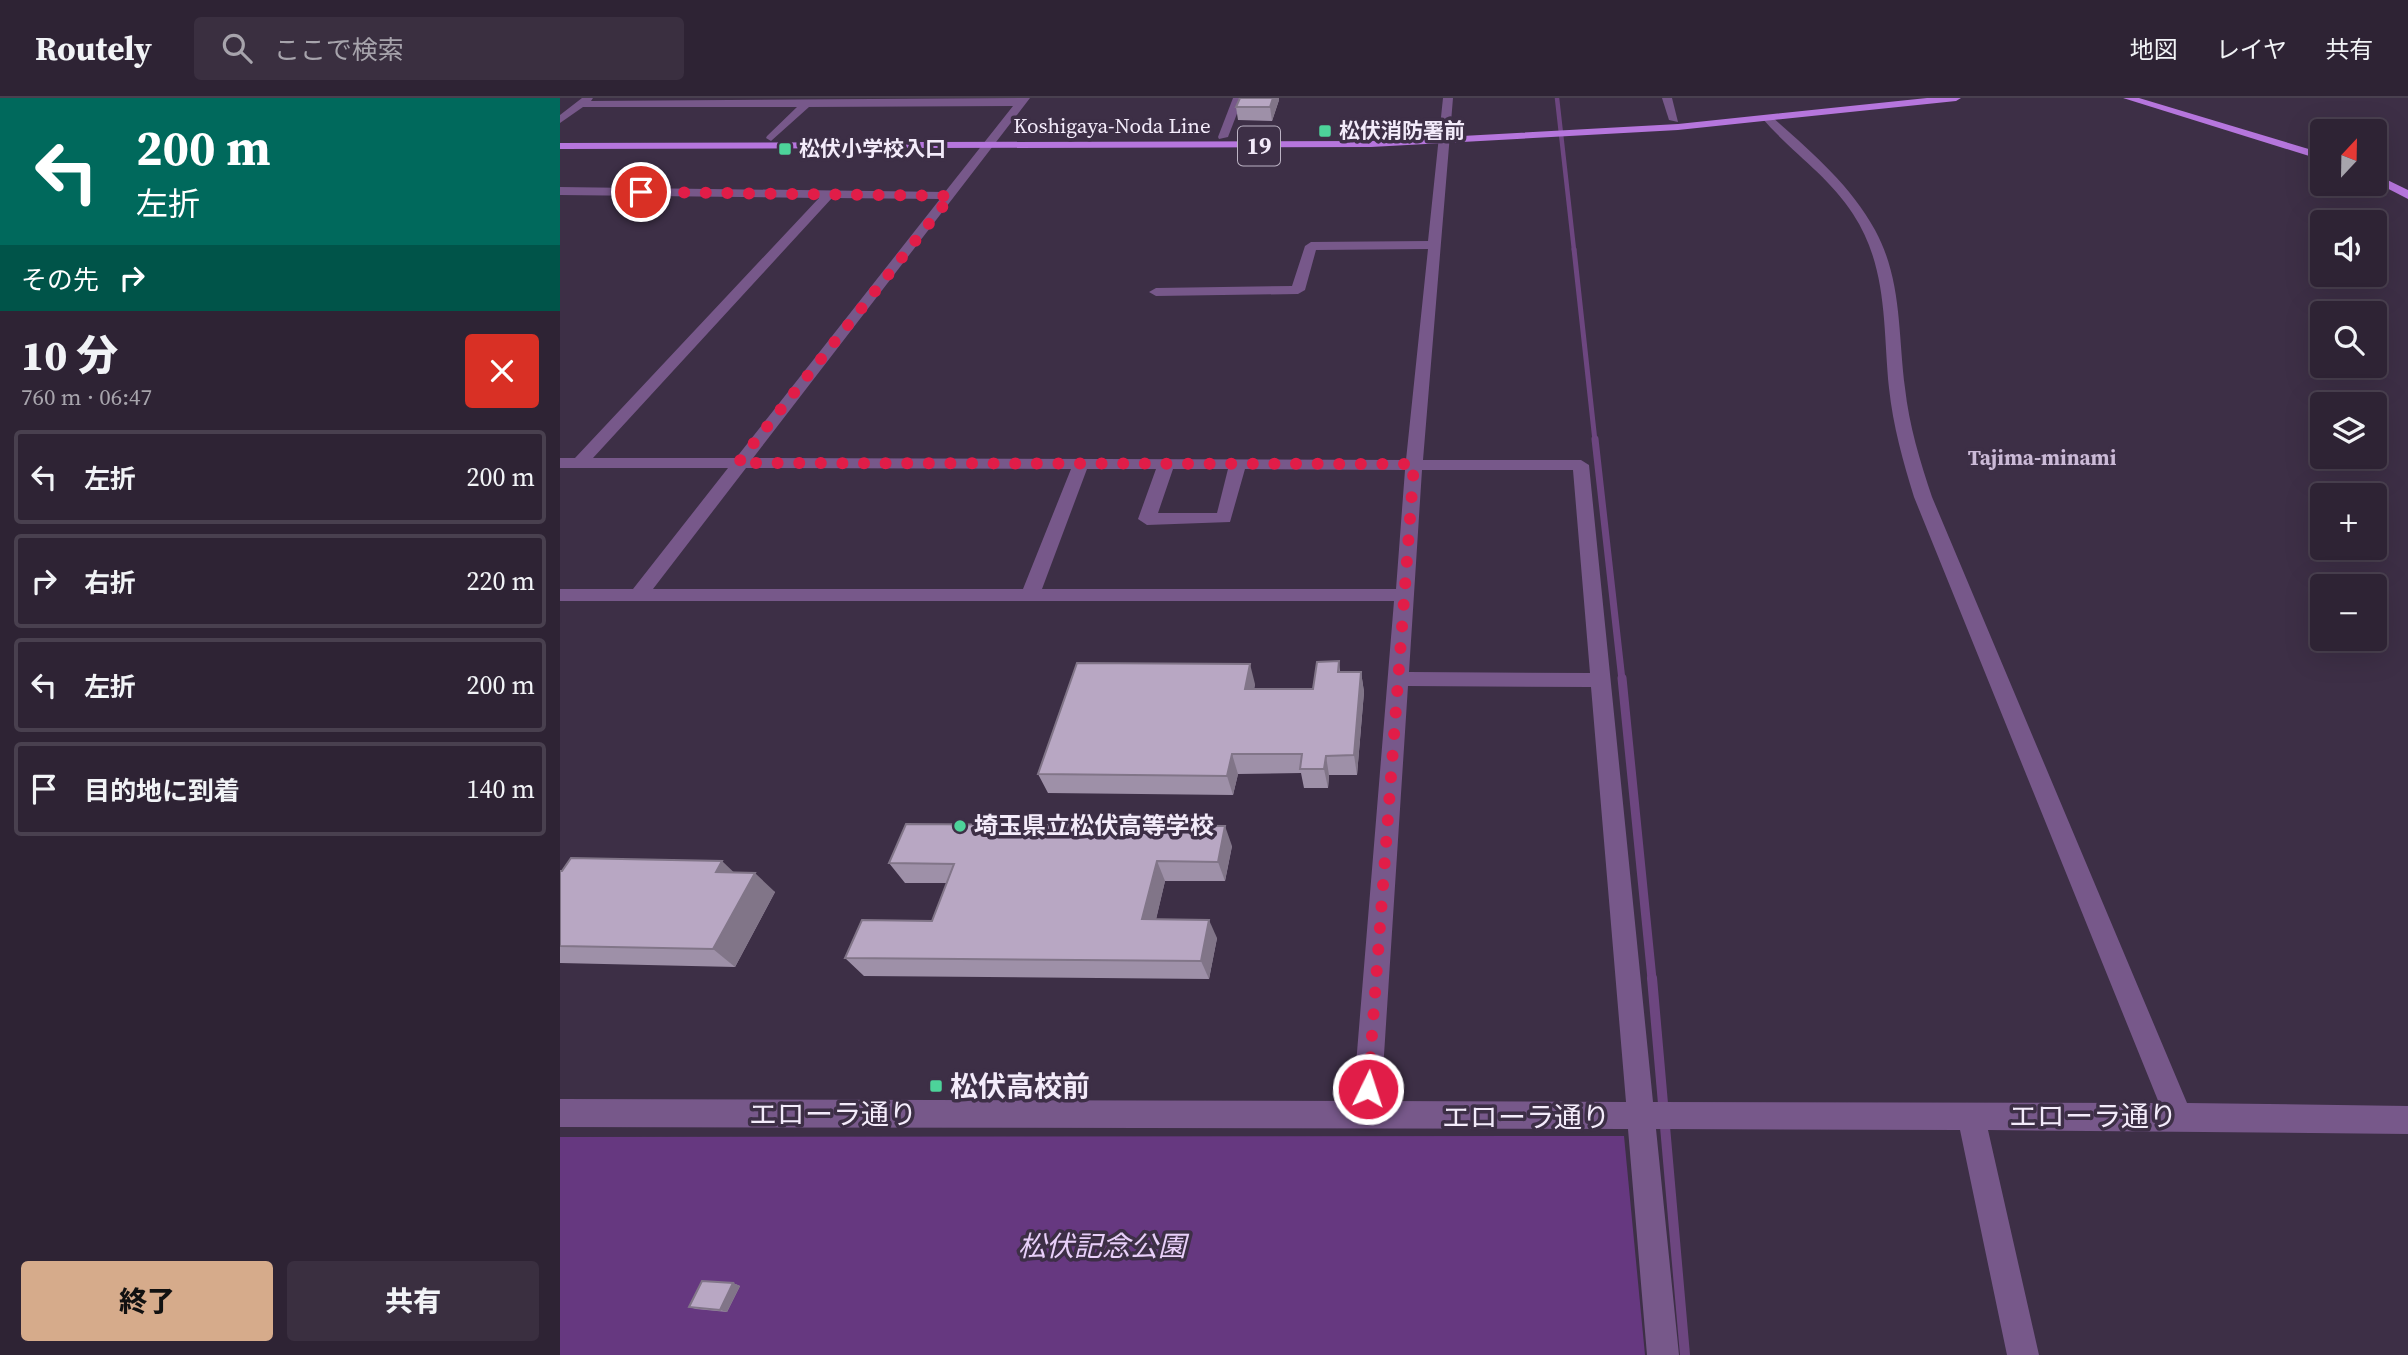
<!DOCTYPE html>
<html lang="ja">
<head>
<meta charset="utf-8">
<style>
  body { margin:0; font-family:"Source Serif 4","Noto Sans JP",serif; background:#3a2f40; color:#f1f3f6; height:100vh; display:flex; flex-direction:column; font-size:26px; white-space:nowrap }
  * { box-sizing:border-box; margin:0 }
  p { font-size:23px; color:#a7a4ac }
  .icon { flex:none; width:38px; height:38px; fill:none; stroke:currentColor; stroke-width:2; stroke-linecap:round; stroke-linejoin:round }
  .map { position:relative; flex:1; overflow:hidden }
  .details { display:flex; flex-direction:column; background:#2e2334; width:560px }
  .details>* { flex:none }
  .banner { background:#00695c; color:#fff; overflow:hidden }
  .needle { width:46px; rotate:22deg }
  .controls { position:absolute; left:1750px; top:21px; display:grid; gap:14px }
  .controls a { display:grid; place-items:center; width:77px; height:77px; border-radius:7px; background:#2e2334; box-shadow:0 7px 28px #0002,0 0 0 2px #49404f; font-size:35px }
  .pin { position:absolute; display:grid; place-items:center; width:60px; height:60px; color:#fff; margin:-30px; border:4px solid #fff; border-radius:50%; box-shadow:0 2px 7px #0007 }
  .me { position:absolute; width:77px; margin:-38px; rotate:4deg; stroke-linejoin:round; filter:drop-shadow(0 0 5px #0008) }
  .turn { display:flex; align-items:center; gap:24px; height:147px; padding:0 21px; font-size:32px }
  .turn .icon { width:91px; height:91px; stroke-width:2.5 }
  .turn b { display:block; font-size:49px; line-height:60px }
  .then { display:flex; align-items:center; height:66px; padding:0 21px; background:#0003; gap:14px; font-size:26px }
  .round { display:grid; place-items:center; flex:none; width:74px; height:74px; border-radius:7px; background:#3a2f40 }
  .summary { display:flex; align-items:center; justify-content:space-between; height:119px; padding:0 21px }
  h1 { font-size:42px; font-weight:800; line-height:52px }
  .action { display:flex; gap:14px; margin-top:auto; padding:14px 21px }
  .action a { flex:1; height:80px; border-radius:7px; background:#d6ab8b; color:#111; font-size:28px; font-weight:800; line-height:80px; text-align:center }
  .action a+a { background:#3a2f40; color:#f1f3f6 }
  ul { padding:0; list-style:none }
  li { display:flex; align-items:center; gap:21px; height:94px; margin:0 14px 10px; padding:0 7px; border:4px solid #49404f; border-radius:7px }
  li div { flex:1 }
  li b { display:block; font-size:26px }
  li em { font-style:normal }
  header { display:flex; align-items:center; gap:42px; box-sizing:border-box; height:98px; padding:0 35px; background:#2e2334; border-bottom:2px solid #49404f }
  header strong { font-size:33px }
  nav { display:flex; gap:38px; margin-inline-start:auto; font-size:24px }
  .search { width:490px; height:63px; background:#3a2f40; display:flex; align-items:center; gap:18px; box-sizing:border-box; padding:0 24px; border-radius:7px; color:#a7a4ac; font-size:26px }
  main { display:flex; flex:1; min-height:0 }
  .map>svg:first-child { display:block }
</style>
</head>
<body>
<header>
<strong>Routely</strong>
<div class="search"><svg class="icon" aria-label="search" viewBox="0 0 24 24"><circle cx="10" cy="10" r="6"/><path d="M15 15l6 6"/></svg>ここで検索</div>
<nav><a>地図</a><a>レイヤ</a><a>共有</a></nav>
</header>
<main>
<section class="details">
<div class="banner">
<div class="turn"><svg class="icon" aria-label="left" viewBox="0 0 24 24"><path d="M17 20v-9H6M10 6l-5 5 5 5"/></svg><div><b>200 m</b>左折</div></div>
<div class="then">その先<svg class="icon" aria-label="right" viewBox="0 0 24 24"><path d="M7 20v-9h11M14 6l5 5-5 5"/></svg></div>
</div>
<div class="summary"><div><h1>10 分</h1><p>760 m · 06:47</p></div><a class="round" style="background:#d93025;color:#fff"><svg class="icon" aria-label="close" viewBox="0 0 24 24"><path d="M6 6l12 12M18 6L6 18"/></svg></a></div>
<ul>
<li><svg class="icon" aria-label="left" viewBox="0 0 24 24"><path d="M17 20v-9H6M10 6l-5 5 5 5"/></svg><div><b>左折</b></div><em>200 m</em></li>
<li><svg class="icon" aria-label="right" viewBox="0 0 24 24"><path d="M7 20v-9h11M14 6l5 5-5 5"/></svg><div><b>右折</b></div><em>220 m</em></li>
<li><svg class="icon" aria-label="left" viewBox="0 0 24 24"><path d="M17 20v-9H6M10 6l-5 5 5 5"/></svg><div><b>左折</b></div><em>200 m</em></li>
<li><svg class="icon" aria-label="arrive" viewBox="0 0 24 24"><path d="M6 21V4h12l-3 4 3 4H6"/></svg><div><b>目的地に到着</b></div><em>140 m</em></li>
</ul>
<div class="action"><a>終了</a><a>共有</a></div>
</section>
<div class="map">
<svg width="1848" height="1257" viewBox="0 0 1848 1257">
  <rect width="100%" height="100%" fill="#3d2f46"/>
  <!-- green -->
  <polygon fill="#663880" points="1064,1038 1085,1257 0,1257 0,1039"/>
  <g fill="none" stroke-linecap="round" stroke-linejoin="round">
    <!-- stream-far4 -->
    <polyline stroke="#6d4680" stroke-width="4.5" points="997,0 1014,152"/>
    <!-- stream-far3 -->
    <polyline stroke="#6d4680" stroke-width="5" points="1014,151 1035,343"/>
    <!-- stream-far2 -->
    <polyline stroke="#6d4680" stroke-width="7" points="1035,341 1062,582"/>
    <!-- stream-far1 -->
    <polyline stroke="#6d4680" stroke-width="9" points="1062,580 1092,881"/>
    <!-- stream -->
    <polyline stroke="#6d4680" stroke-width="10" points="1092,880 1125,1257"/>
    <!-- minor -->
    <g fill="#77588a" fill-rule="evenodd">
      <path d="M22 0H33L31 3 470 0 193 360 846 362 868 151 756 152 745 192 738 196 596 198 589 194 596 190 732 188 745 148 751 144 868 143 883 0H893L863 362H1021L1029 367 1093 1004 1599 1005 1354 399C1343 363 1333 328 1329 290 1323 230 1328 169 1293 116 1269 78 1231 54 1202 20L1211 18C1249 52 1290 86 1315 132 1342 181 1338 236 1345 290 1349 327 1360 363 1372 399L1627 1005 1848 1008V1036L1428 1032 1479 1257H1447L1400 1032 1096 1031 1119 1257H1087L1068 1031 0 1029V1001L793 1003 834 503H0V491H73L168 370H0V360H15L259 100 0 97V89L385 94 453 8 249 9 211 43 206 40 207 38 237 9H23L0 25V17ZM272 100 380 101 176 360H33ZM186 370 511 371 463 491H93ZM527 371H596L578 421 587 427 670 424 685 371 845 372 836 491H482ZM613 371H668L657 415H598ZM862 372H1013L1030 575 849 574ZM848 588 1031 589 1066 1004 821 1003Z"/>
      <polygon points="673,0 683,0 668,39 659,41 658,39"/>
      <polygon points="1102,0 1112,0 1118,24 1109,22"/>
    </g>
    <!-- major -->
    <g fill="#b676dd" fill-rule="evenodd">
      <polygon points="1367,0 1401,0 1396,3 1118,32 811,49 0,51 0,45 811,43 1118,26"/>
      <polygon points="1563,0 1579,0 1762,55 1762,62"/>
      <polygon points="1815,76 1848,92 1848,101 1815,84"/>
    </g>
  </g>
  <!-- wall -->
  <g fill="#9e90a8">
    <polygon points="719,2 712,23 678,22 676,9"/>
    <polygon points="779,563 780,574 801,574 804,594 797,677 769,677 768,690 744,690 741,675 678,676 673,697 488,695 478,676 695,586 694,591 753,591"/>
    <polygon points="672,748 665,783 605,783 596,821 657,840 649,881 304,878 285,860 372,823 387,785 345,785 329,765"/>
    <polygon points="0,773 174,774 215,794 175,869 0,865"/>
    <polygon points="173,1185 180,1188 167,1214 136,1211 129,1209"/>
  </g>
  <!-- shaded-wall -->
  <g fill="#817588">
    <polygon points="713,0 719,0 719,2 712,23 710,9"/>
    <polygon points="690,566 695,586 691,611 685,591"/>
    <polygon points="801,574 804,594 797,677 794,657"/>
    <polygon points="672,656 678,676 673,697 667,678"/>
    <polygon points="766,658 769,677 768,690 764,671"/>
    <polygon points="665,728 672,748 665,783 658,764"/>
    <polygon points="162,763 182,782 156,774"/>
    <polygon points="597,763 605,783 592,839 582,821"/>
    <polygon points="195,775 215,794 175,869 153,851"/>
    <polygon points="649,822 657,840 649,881 641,863"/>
    <polygon points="173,1185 180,1188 167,1214 160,1212"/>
  </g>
  <!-- building -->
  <g fill="#b8a7c3" stroke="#817588" stroke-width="2">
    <polygon points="680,0 713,0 710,9 676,9"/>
    <polygon points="779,563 778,574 801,574 794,657 766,658 764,671 740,671 742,656 672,656 667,678 478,676 517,565 690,566 685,591 753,591 757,564"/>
    <polygon points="346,726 665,728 658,764 597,763 582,821 649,822 641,863 285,860 302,822 372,823 394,766 329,765"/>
    <polygon points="11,760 162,763 156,774 195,775 153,851 0,848 0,773 2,773"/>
    <polygon points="142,1183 173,1185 160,1212 129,1209"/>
  </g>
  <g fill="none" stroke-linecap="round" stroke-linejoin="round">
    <!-- route -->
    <polyline stroke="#e11d48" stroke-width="12" stroke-dasharray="0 21.6" points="81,94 391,98 178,365 854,366 808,991"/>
  </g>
  <!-- markers -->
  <g fill="#4dd39a" stroke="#3d2f46" stroke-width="2.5">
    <rect x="758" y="26" width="14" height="14" rx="3.5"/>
    <rect x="218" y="44" width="14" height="14" rx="3.5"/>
    <circle cx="400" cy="728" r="7"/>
    <rect x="369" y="981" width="14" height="14" rx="3.5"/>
  </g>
  <g text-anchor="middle" stroke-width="7" stroke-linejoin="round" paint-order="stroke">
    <!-- far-street labels -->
    <g font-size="21" fill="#f3ebfa" stroke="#3d2f46">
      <text x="552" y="35">Koshigaya-Noda Line</text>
    </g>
    <!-- far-poi labels -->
    <g font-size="21" font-weight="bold" fill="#f3ebfa" stroke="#3d2f46" text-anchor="start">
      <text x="779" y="40">松伏消防署前</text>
      <text x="239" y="58">松伏小学校入口</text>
    </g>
    <!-- far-neighbourhood labels -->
    <g font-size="21" font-weight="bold" fill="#cbbad7" stroke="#3d2f46">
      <text x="1482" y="367">Tajima-minami</text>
    </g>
    <!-- shield labels -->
    <rect fill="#3d2f46" stroke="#bcb3c4" stroke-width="2" x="678" y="28.5" width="42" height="39" rx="5"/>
    <g font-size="23" font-weight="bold" fill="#f3ebfa">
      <text x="699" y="56">19</text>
    </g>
    <!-- poi labels -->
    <g font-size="24" font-weight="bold" fill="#f3ebfa" stroke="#3d2f46" text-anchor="start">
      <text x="414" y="736">埼玉県立松伏高等学校</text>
    </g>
    <!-- near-poi labels -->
    <g font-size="28" font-weight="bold" fill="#f3ebfa" stroke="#3d2f46" text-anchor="start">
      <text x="390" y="998">松伏高校前</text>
    </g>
    <!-- near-street labels -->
    <g font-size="28" fill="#f3ebfa" stroke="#3d2f46">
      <text x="273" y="1026">エローラ通り</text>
      <text x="1533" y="1028">エローラ通り</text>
      <text x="966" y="1029">エローラ通り</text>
    </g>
    <!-- near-park labels -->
    <g font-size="28" font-style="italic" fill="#e8cff9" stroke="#3d2f46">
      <text x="542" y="1158">松伏記念公園</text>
    </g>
  </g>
</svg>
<div class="controls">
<a><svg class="needle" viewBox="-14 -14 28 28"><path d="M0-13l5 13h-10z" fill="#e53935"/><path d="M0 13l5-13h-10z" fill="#a7a4ac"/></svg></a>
<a><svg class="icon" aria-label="sound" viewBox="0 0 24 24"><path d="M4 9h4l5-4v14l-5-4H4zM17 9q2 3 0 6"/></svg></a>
<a><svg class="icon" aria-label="search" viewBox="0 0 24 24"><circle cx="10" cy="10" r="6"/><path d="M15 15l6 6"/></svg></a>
<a><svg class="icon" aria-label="layers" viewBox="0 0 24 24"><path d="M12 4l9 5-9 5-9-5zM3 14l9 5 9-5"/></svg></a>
<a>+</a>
<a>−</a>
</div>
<div class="pin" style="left:81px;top:94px;background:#d93025"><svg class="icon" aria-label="arrive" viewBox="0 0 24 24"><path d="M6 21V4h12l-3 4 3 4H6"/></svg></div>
<svg class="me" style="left:808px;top:991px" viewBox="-20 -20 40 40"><circle r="17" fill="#e11d48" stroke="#fff" stroke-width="3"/><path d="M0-11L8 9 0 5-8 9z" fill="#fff"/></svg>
</div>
</main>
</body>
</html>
